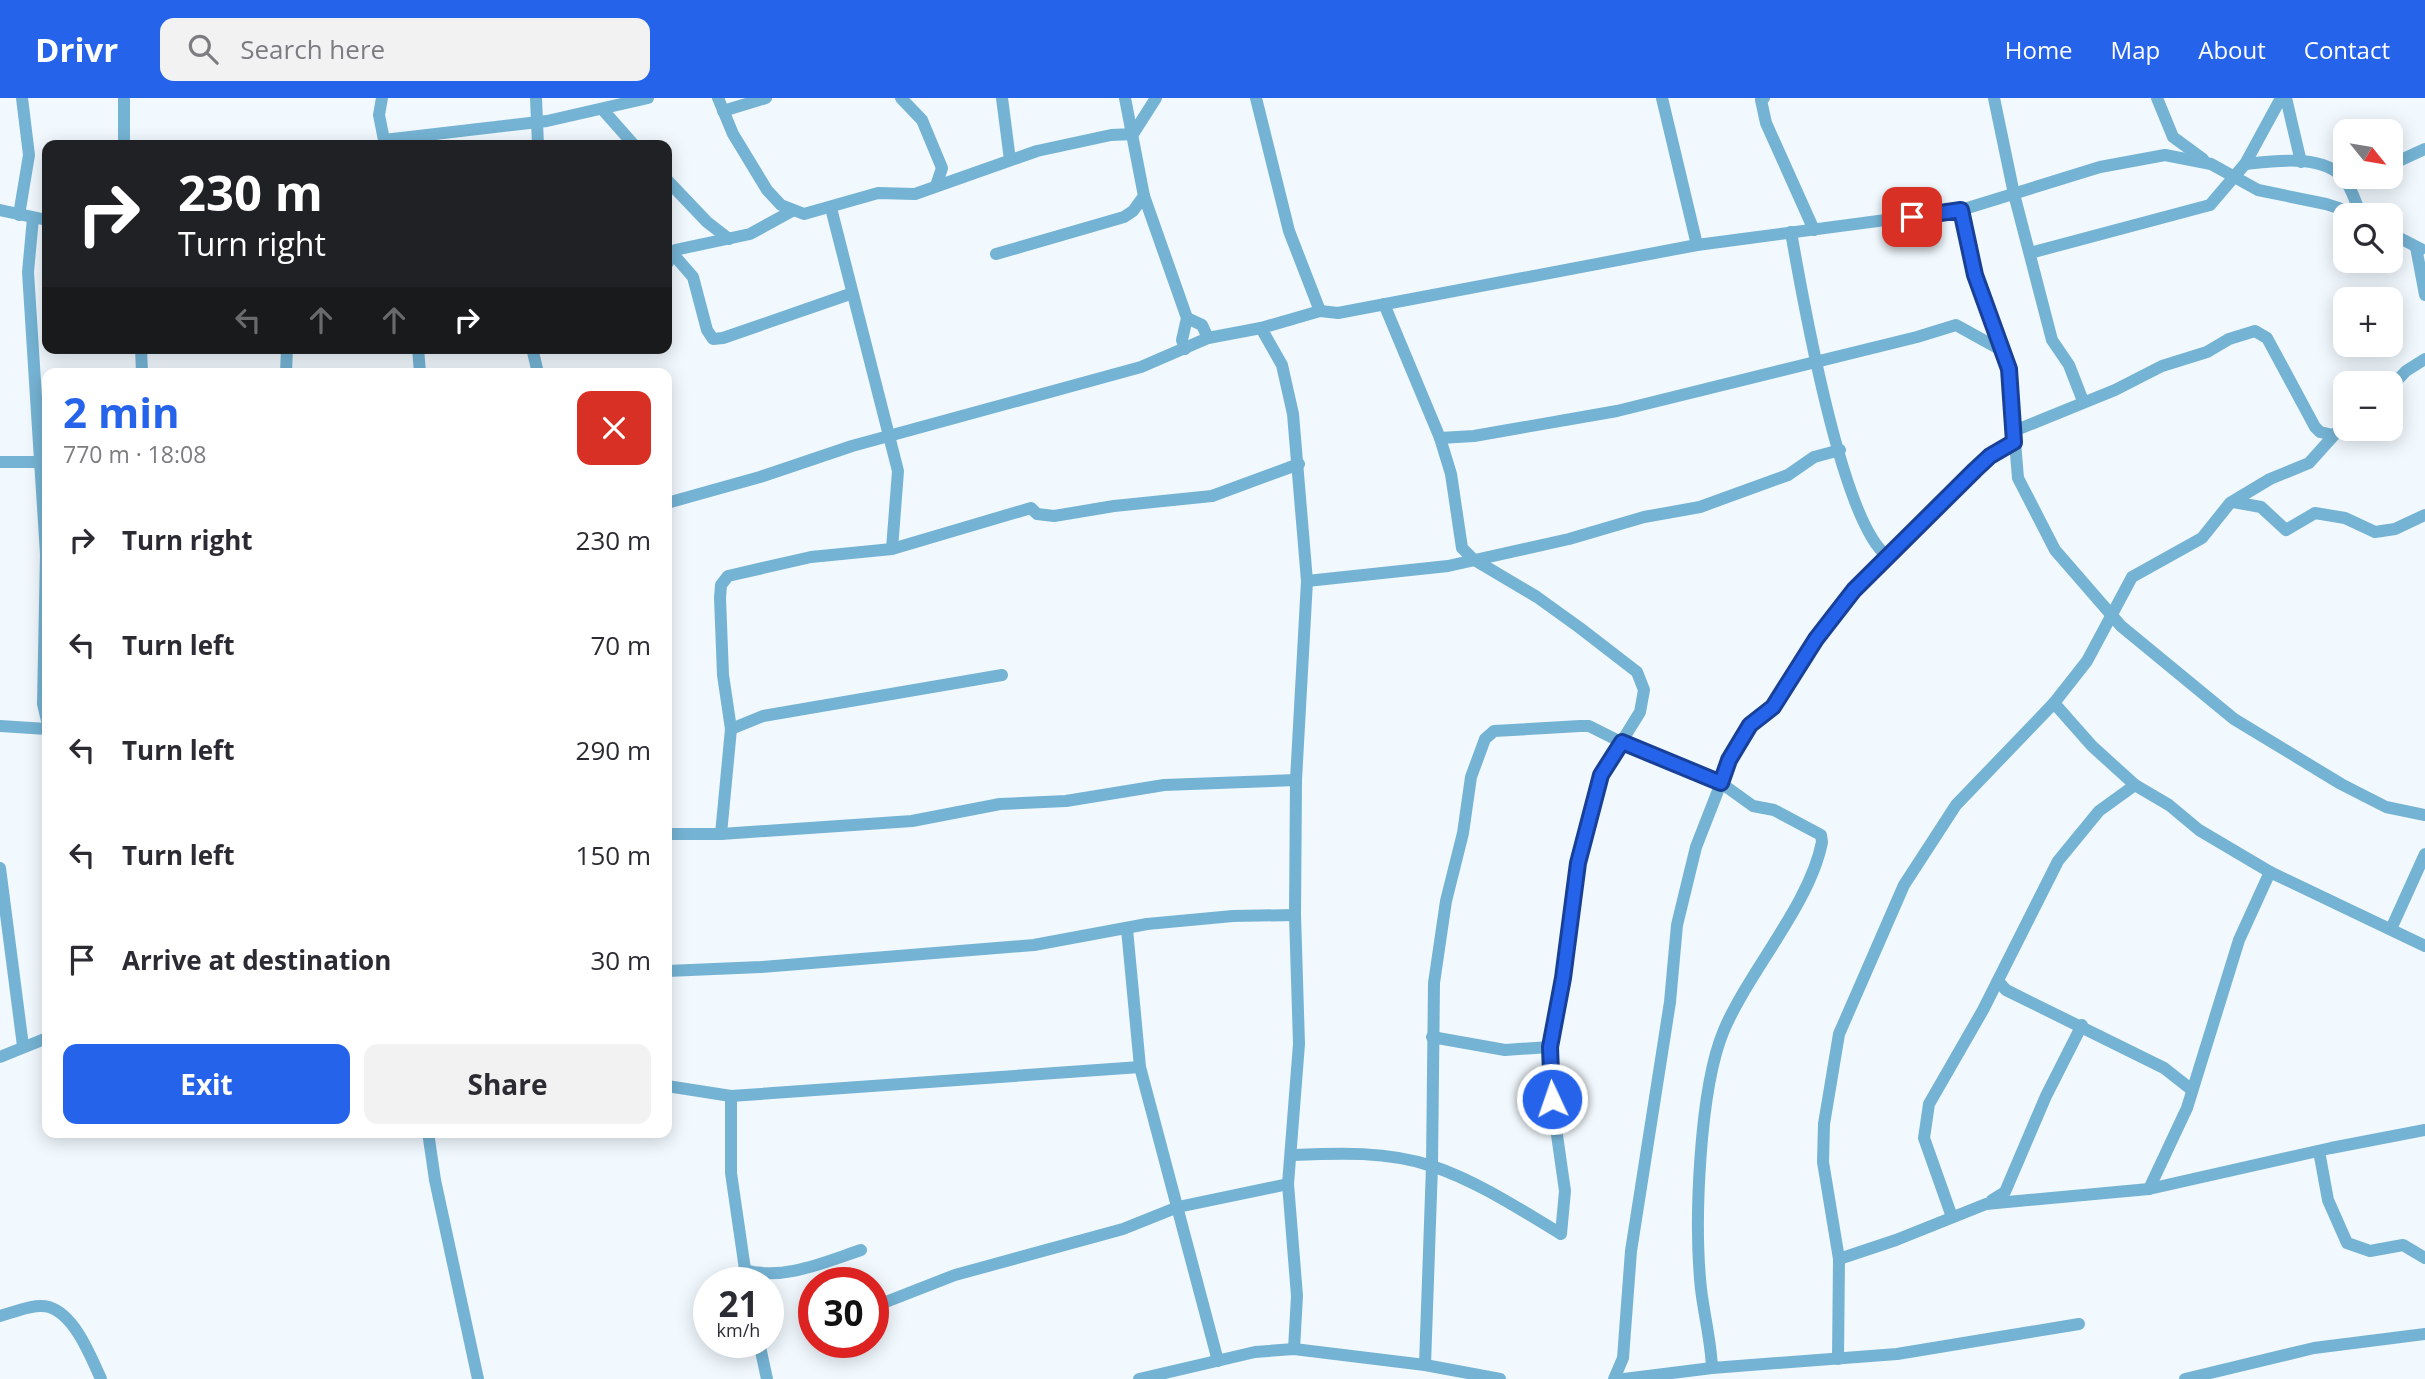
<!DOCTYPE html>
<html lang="en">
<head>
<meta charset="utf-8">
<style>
  body { margin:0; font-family:"Open Sans",sans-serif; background:#f2f2f3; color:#2b2b33; height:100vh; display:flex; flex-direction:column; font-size:26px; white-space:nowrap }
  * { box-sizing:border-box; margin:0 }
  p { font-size:23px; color:#7c7c81 }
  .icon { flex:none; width:38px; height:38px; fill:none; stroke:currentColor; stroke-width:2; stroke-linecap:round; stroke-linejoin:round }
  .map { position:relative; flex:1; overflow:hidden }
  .details { position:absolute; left:42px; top:270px; width:630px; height:770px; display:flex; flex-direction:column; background:#fff; border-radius:14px; box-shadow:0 4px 18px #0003 }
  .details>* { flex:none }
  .banner { position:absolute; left:42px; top:42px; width:630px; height:214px; border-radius:14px; box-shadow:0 4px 18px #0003; background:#202124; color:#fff; overflow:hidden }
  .needle { width:46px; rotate:120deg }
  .controls { position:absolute; left:2333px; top:21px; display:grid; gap:14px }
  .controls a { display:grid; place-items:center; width:70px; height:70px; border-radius:14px; background:#fff; box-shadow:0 4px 18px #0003; font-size:35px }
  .speed { position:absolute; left:693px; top:1169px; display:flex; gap:14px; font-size:35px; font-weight:700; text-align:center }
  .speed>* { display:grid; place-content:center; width:91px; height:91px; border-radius:50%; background:#fff; box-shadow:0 4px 18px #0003; line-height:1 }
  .speed small { font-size:18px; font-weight:400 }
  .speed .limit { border:10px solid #d22; background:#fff; color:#111 }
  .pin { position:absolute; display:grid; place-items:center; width:60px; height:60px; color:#fff; margin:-30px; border-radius:14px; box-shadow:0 4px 10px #0006 }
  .me { position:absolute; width:77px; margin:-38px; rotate:357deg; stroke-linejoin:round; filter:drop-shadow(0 0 5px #0008) }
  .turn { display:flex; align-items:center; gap:24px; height:147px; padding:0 21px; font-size:32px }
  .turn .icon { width:91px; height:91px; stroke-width:2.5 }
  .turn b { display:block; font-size:49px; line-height:60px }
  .lanes { display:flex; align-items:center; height:66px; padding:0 21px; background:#0003; justify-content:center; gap:35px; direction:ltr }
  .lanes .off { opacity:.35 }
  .round { display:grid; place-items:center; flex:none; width:74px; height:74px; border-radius:14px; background:#f2f2f3 }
  .head { display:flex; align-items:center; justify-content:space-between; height:119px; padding:0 21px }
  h1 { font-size:42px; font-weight:700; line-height:52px; color:#2563eb }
  .action { display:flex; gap:14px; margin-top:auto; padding:14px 21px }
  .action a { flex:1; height:80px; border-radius:14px; background:#2563eb; color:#fff; font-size:28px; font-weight:700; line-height:80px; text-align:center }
  .action a+a { background:#f2f2f3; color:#2b2b33 }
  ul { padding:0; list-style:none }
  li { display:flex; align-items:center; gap:21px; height:105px; padding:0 21px }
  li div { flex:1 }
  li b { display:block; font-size:26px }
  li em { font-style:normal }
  header { display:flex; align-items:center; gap:42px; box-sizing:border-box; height:98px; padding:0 35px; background:#2563eb; color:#fff }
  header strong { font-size:33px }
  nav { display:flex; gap:38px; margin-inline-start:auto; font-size:24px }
  .search { width:490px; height:63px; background:#f2f2f3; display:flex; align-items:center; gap:18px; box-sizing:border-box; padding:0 24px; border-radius:14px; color:#7c7c81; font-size:26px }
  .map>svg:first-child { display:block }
</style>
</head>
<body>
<header>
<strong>Drivr</strong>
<div class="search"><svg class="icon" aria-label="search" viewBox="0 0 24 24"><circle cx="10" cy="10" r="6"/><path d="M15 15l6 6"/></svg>Search here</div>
<nav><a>Home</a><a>Map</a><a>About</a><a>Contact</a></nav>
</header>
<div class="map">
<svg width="2425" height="1281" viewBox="0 0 2425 1281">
  <rect width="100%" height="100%" fill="#f1f9fe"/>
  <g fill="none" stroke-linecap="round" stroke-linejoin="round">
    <!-- minor -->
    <g stroke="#75b3d4" stroke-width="12">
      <polyline points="124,0 124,47"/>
      <polyline points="382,0 379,17 385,47"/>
      <polyline points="536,0 538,47"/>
      <polyline points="718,0 733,36 767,92 781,107 804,116 878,95 915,96 1037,53 1111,37 1133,36 1156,0"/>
      <polyline points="901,0 922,22 942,70 936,88"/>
      <polyline points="1002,0 1010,62"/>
      <polyline points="1125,0 1144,98 1187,220 1182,242 1185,251"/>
      <polyline points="1256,0 1289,133 1320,213"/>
      <polyline points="1662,0 1697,147"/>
      <polyline points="1764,0 1761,2 1766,25 1814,132"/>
      <polyline points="1994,0 2014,96 2052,242 2069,267 2083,303"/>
      <polyline points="2157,0 2173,39 2203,61"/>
      <polyline points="2286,0 2301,64"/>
      <polyline points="603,12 634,47"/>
      <polyline points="723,13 766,0"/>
      <polyline points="384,42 547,23 648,0"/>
      <path d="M2245 66C2274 63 2324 55 2345 82 2352 91 2356 106 2361 117"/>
      <polyline points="2390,67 2425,51"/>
      <polyline points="667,82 707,124 729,141"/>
      <polyline points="831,110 898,373 892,451"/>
      <polyline points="0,112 47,122"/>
      <polyline points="1961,112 1975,177 2009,271 2018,380 2055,452 2121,528 2234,621 2341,686 2386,709 2425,717"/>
      <polyline points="19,117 29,57 22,0"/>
      <polyline points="33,120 28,174 46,456 43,606 47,623"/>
      <path d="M1791 134C1802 197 1841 421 1886 457"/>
      <polyline points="2390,135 2421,151"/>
      <polyline points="2416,149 2425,197"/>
      <polyline points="2030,155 2210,107 2245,66 2281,0"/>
      <polyline points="673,156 693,179 707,232 713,241 723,240 850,196"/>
      <polyline points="996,156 1124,119 1133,113 1144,98"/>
      <polyline points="667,166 675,152 750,136 792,113"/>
      <polyline points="1187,220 1202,227 1208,240"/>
      <polyline points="1261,230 1282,267 1293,316 1307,483 1296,682 1295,817 1299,946 1288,1086 1297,1198 1294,1251"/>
      <polyline points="141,250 142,275"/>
      <polyline points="418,250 420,275"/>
      <polyline points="532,250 538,275"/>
      <polyline points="286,275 287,250"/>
      <polyline points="2390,290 2406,273 2425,261"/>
      <polyline points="2014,333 2115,292 2162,268 2207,254 2229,241 2255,233 2267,240 2315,329 2320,334 2333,337"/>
      <polyline points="1440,340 1474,338 1617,313 1917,239 1956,227 2003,253"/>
      <polyline points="0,364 47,364"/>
      <polyline points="2233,404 2261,409 2286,432 2315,415 2345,420 2375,434 2395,431 2425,417"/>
      <polyline points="667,405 760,379 852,348 1141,269 1208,240 1261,230 1320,213 1338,215 1697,147 1961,112 2100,69 2165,57 2211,66 2258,92 2326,106 2360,117"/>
      <polyline points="1307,483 1448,468 1569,441 1644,419 1700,409 1788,377 1814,359 1840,352"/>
      <polyline points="2054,605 2092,648 2135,687 2169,707 2199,732 2270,774 2425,848"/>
      <polyline points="0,628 47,631"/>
      <polyline points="731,631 763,618 1002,577"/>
      <polyline points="667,736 721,736 912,723 1000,706 1066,703 1164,687 1296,682"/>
      <polyline points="721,736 731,631 723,577 720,500 721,487 728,478 811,459 892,451 1031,410 1037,416 1054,418 1114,408 1212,398 1299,366"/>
      <polyline points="0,770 23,948"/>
      <polyline points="1127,831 1140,969 1218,1263"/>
      <polyline points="2391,831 2425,756"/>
      <polyline points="667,873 761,869 1034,847 1147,826 1233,818 1295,817"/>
      <polyline points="1998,883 2006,892 2164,970 2192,992"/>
      <polyline points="1432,939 1505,952 1550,949"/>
      <polyline points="0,959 47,940"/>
      <polyline points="667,988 731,998 1140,969"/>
      <polyline points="731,998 731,1075 747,1185"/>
      <polyline points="428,1034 435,1082 478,1281"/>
      <polyline points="2319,1053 2328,1102 2347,1145 2370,1153 2403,1147 2425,1160"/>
      <path d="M1293 1057C1339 1055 1387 1053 1432 1068 1477 1083 1521 1112 1561 1136L1565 1093 1549 981 1550 949 1564 880 1578 766 1590 715 1601 677 1640 614 1644 592 1637 574 1580 530 1537 499 1473 461 1462 450 1451 376 1440 340 1384 206"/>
      <polyline points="2149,1091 2187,1010 2239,842 2270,774"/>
      <polyline points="1992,1102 2005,1094 2046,998 2082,927"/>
      <polyline points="1952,1119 1924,1040 1929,1006 1983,912 2058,763 2099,713 2135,687"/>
      <polyline points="1839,1161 1896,1142 1986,1106 2149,1091 2331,1050 2425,1032"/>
      <path d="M745 1172C783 1183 825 1164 861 1152"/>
      <polyline points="873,1209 955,1177 1123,1131 1178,1109 1288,1086"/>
      <path d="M0 1218C14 1214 35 1205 49 1209 75 1217 91 1259 101 1281"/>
      <polyline points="759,1244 767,1281"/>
      <polyline points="1838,1261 1839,1161 1823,1064 1824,1026 1839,936 1904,787 1956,707 2054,605 2087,563 2132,479 2202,440 2230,405 2270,381 2309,365 2345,325"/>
      <polyline points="1425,1267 1432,1068 1434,885 1446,803 1463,735 1471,679 1485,641 1494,633 1580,628 1589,628 1641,654 1721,685 1696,749 1677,827 1670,904 1631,1153 1623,1260 1614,1281"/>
      <path d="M1712 1270C1711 1243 1704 1217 1701 1191 1694 1126 1699 991 1724 932 1749 873 1810 806 1822 744L1821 737 1774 712 1753 708 1721 685 1729 662 1750 627 1773 609 1816 541 1854 492 1960 385 1990 358 2014 344"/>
      <polyline points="1139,1281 1255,1254 1294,1251 1425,1267 1500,1281"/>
      <polyline points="1624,1281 1712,1270 1897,1256 2079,1226"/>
      <polyline points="2185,1281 2314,1250 2425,1236"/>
    </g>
  </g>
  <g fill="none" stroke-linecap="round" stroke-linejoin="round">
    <!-- route casing -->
    <g stroke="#184099" stroke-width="18">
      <polyline id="route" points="1552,1001 1550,949 1563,880 1578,765 1601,677 1622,644 1721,685 1729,662 1750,627 1773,609 1816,541 1854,492 1975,372 1990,358 2014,344 2009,271 1975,177 1961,112 1912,119"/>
    </g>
    <!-- route -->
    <use href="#route" stroke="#2563eb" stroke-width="12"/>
  </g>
</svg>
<div class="controls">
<a><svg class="needle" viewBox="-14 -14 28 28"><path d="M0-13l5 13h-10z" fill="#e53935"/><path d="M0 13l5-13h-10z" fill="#7c7c81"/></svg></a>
<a><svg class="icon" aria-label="search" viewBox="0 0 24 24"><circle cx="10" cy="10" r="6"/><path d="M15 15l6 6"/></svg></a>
<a>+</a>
<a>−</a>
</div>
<div class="speed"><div>21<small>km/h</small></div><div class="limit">30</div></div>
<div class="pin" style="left:1912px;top:119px;background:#d93025"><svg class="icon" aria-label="arrive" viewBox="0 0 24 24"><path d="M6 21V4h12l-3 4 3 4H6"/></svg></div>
<svg class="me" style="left:1552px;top:1001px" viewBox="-20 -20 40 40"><circle r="17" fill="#2563eb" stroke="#fff" stroke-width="3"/><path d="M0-11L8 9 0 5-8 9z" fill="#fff"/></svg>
<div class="banner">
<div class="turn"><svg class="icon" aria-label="right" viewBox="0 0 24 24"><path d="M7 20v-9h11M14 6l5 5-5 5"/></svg><div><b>230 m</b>Turn right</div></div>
<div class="lanes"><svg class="icon off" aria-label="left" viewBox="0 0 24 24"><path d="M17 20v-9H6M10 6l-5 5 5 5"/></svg><svg class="icon off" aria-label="ahead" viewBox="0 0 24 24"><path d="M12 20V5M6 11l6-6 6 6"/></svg><svg class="icon off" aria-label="ahead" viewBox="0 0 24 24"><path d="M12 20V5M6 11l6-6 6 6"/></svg><svg class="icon" aria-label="right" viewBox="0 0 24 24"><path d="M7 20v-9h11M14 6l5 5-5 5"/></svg></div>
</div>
<section class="details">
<div class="head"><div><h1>2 min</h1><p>770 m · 18:08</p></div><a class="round" style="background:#d93025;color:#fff"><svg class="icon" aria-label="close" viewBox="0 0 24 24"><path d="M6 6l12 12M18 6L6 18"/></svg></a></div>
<ul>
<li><svg class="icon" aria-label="right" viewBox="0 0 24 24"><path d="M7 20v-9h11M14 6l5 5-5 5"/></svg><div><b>Turn right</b></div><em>230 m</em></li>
<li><svg class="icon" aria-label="left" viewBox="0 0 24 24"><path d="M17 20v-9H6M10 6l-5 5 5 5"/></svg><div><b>Turn left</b></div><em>70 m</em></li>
<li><svg class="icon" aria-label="left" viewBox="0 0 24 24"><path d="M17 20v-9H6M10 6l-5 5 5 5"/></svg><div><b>Turn left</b></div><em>290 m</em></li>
<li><svg class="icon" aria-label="left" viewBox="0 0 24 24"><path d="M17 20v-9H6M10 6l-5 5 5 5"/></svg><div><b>Turn left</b></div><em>150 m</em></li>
<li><svg class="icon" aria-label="arrive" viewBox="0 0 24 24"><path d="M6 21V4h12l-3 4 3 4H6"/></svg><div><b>Arrive at destination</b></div><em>30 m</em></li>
</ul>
<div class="action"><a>Exit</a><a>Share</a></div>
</section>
</div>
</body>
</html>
